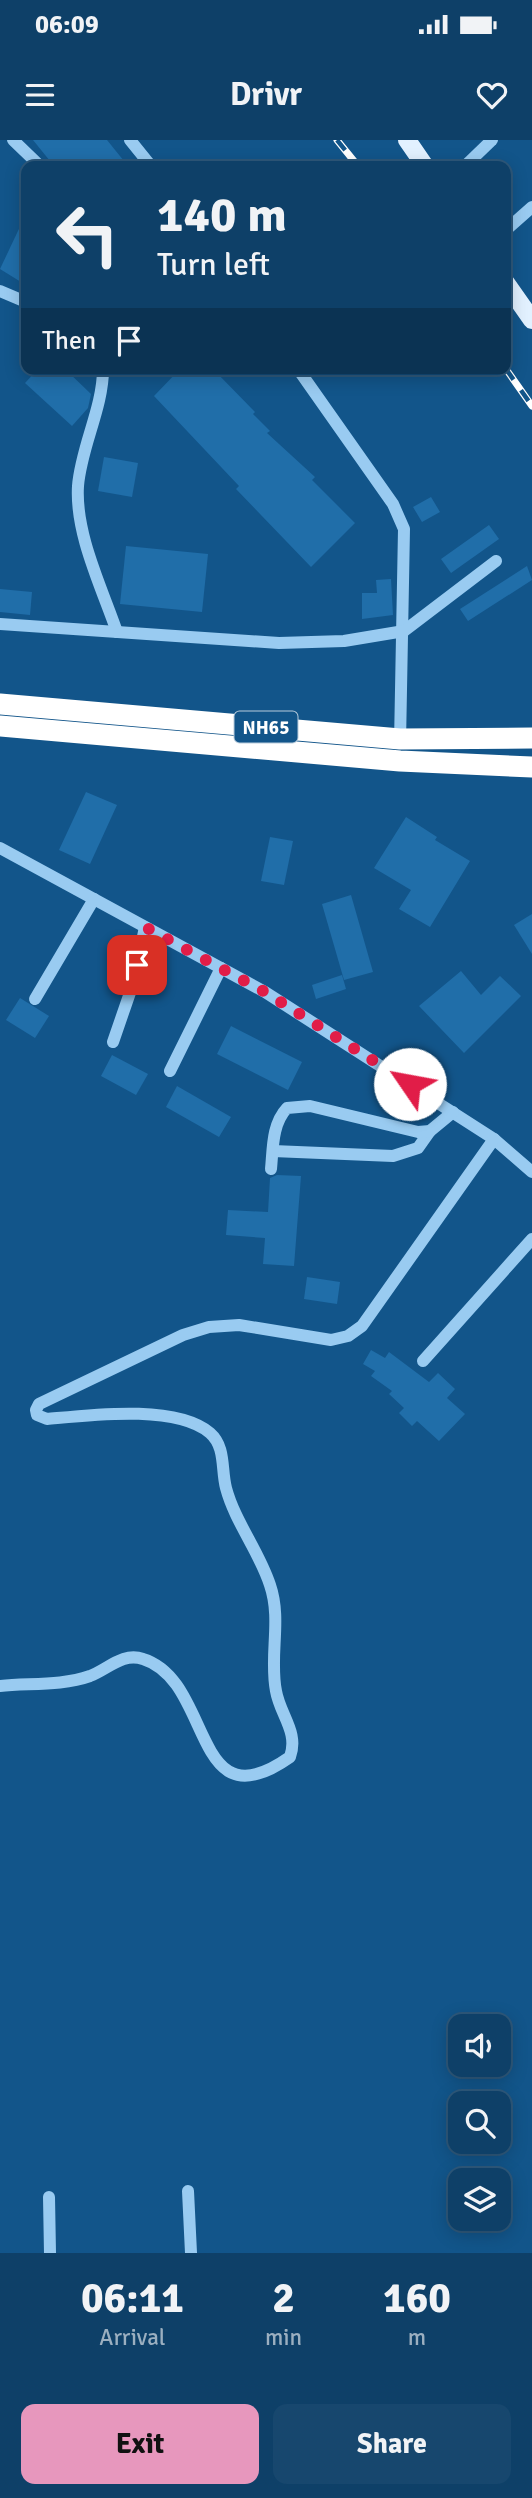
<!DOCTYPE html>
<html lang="en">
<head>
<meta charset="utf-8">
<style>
  body { margin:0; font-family:Signika,sans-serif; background:#17476e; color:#f1f3f6; height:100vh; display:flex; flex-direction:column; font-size:26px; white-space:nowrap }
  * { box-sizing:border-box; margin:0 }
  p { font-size:23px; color:#9bafc0 }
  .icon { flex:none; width:38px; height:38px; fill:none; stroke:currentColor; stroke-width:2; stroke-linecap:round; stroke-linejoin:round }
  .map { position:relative; height:2113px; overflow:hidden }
  .sheet { display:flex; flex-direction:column; background:#0e4068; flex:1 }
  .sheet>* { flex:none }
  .guide { position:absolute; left:21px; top:21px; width:490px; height:214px; border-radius:14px; box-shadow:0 4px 18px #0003,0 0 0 2px #2e597c; background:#0e4068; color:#f1f3f6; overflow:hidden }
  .tools { position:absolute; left:448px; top:1874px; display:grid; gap:14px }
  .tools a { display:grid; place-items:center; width:63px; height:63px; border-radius:14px; background:#0e4068; box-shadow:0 4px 18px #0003,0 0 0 2px #2e597c; font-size:35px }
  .pin { position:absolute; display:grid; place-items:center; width:60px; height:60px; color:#fff; margin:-30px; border-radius:14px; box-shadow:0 4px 10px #0006 }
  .me { position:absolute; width:77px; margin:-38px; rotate:303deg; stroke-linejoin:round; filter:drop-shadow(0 0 5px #0008) }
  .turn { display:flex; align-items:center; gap:24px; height:147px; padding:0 21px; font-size:32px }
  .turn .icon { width:91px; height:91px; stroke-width:2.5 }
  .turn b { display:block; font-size:49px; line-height:60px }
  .then { display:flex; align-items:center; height:66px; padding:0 21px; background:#0003; gap:14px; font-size:26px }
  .eta { display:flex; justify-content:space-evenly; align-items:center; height:119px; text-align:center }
  .eta b { font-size:42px; font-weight:700; line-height:49px }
  .button { display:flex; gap:14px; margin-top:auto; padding:14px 21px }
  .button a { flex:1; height:80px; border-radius:14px; background:#e797bd; color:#111; font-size:28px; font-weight:700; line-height:80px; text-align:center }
  .button a+a { background:#17476e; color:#f1f3f6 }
  .status { display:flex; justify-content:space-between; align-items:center; height:49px; padding:0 35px; background:#0e4068; direction:ltr }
  .status svg { height:19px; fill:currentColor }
  header { display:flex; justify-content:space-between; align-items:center; height:91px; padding:0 21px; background:#0e4068; font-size:32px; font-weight:700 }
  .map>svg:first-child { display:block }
</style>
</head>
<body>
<div class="status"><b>06:09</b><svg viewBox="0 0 49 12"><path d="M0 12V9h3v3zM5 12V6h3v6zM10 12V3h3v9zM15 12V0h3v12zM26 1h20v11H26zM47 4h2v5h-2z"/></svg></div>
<header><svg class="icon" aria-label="menu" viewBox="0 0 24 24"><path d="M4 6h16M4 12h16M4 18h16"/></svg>Drivr<svg class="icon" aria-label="heart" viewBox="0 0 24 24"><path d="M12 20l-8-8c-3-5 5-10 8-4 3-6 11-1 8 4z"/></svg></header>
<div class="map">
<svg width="532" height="2113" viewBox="0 0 532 2113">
  <rect width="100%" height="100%" fill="#12558a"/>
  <!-- building -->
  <g fill="#206ea9">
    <polygon points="33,0 107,0 128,26 54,26"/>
    <polygon points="26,74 26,132 21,142 0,129"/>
    <polygon points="38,229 65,229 91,254 88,268 72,286 25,243"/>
    <polygon points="180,229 213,229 255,272 253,274 270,291 267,293 315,337 312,340 355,383 311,427 236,349 239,346 154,256"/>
    <polygon points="104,317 138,323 132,357 98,351"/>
    <polygon points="431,357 440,372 422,382 413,367"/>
    <polygon points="489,385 499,399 451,433 441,419"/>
    <polygon points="126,406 208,414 202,472 120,464"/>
    <polygon points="527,426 532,440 468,481 460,469"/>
    <polygon points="391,439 393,475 362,479 362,453 377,453 376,440"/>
    <polygon points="0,449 32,452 30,475 0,472"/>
    <polygon points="86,652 117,665 90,724 59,710"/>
    <polygon points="406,677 437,697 435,700 470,721 430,787 399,769 411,750 374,728"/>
    <polygon points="270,697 293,701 284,745 261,741"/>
    <polygon points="351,755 373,832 344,840 322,764"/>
    <polygon points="532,774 532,814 514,785"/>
    <polygon points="461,831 481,855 500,836 521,856 464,913 419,866"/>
    <polygon points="342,835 346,849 316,859 312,845"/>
    <polygon points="20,858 49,876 35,898 6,880"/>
    <polygon points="231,886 302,922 288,950 217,914"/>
    <polygon points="112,915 148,934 136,955 101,936"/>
    <polygon points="177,946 231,977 219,997 166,967"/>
    <polygon points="277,1035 301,1036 294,1126 263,1124 265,1098 226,1095 228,1070 268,1072 270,1038"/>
    <polygon points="307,1137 340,1142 337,1164 304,1159"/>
    <polygon points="371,1210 385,1218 389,1212 429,1242 438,1233 455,1249 447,1258 465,1274 439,1301 417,1281 412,1286 399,1273 404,1268 389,1254 392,1251 371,1236 375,1231 363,1224"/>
  </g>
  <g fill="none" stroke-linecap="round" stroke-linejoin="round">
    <!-- minor -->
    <g stroke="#99cbf1" stroke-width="12">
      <polyline points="13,0 40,26"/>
      <polyline points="130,0 151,26"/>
      <polyline points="465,26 492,0"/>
      <polyline points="506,90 532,67"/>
      <polyline points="0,151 26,162"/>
      <path d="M103 229C103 268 81 307 78 346 75 394 102 448 117 492"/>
      <polyline points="298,229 393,364 404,389 400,603"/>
      <polyline points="0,484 279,503 344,501 404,491 496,421"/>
      <polyline points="0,708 265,852 494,999 532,1032"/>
      <polyline points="35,859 94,759"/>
      <polyline points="113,902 133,844 145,787"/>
      <polyline points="170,931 221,828"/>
      <polyline points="273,1011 393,1016 418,1008 430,991"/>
      <path d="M271 1029C273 1008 272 984 287 968L310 966 418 992 430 991 453 972"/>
      <polyline points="423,1221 532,1099"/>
      <path d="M0 1546C29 1543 62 1546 90 1536 108 1529 123 1512 143 1519 214 1541 191 1687 290 1617 299 1592 280 1575 276 1551 269 1516 282 1480 270 1445 259 1411 235 1382 226 1348 221 1329 226 1307 210 1293 176 1264 90 1275 47 1279L37 1275 36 1270 39 1264 183 1195 209 1187 239 1185 331 1200 348 1196 362 1186 494 999"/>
      <polyline points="188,2051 191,2113"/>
      <polyline points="49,2057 50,2113"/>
    </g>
    <!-- major -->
    <g stroke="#e2f1ff" stroke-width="18">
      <polyline points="407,0 425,26"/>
      <polyline points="506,143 532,180"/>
    </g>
    <!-- highway -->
    <g stroke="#fff" stroke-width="21">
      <polyline points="0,564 400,599 532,598"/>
      <polyline points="0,586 400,621 532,627"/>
    </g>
    <!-- rail casing -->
    <g stroke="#fff" stroke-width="7">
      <g id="rail">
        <polyline points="337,0 358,26"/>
        <polyline points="506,229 532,266"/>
      </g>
    </g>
    <!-- rail -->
    <use href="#rail" stroke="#12558a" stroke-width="4.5" stroke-dasharray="13" stroke-linecap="butt"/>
  </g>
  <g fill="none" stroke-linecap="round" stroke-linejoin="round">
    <!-- route -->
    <polyline stroke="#e11d48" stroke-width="12" stroke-dasharray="0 21.6" points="137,825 145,787 265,852 410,944"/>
  </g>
  <g text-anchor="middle" stroke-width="7" stroke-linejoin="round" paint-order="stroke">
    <!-- shield labels -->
    <rect fill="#12558a" stroke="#b8ccdc" stroke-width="2" x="234.5" y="571.5" width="63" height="31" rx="5"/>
    <g font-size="19" font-weight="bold" fill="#fff">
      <text x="266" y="594">NH65</text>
    </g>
  </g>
</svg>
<div class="tools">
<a><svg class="icon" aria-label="sound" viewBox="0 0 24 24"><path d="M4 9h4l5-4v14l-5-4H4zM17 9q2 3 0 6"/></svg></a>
<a><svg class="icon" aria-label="search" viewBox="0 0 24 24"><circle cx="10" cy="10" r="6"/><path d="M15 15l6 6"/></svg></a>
<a><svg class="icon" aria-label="layers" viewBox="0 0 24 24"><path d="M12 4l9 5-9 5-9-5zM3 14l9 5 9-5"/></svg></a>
</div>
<div class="pin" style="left:137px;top:825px;background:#d93025"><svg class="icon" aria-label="arrive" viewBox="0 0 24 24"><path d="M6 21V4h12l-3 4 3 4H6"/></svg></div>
<svg class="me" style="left:410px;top:944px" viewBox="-20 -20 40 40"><circle r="19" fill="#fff"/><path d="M0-13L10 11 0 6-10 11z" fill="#e11d48"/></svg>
<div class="guide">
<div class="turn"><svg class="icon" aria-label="left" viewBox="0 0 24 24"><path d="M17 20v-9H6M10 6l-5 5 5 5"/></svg><div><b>140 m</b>Turn left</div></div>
<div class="then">Then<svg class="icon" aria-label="arrive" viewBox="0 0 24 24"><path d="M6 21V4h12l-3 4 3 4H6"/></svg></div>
</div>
</div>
<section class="sheet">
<div class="eta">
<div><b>06:11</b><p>Arrival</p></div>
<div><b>2</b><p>min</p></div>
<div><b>160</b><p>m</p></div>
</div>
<div class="button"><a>Exit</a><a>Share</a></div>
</section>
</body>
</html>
